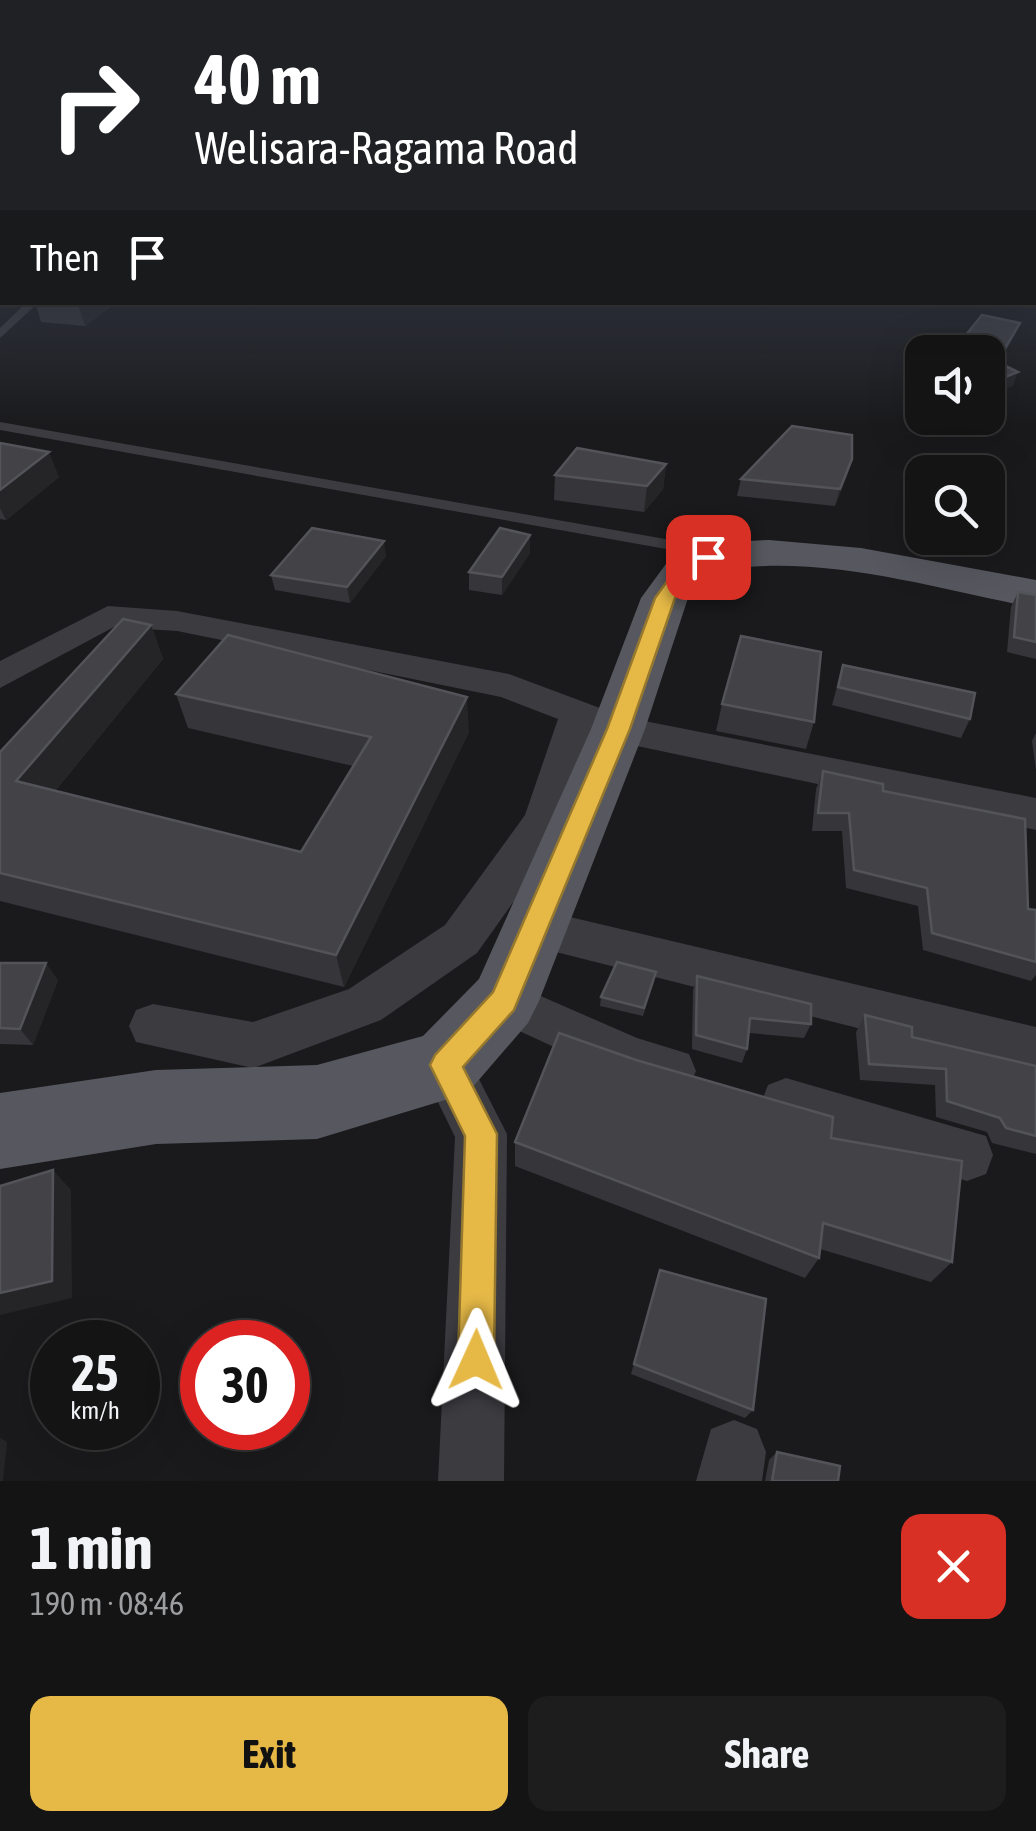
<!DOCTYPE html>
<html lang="en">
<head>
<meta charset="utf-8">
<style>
  body { margin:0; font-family:"Asap Condensed",sans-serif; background:#1d1d1e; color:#f1f3f6; height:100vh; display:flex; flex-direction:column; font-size:38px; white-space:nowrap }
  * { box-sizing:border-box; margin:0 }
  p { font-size:32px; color:#9d9ea0 }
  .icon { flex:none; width:55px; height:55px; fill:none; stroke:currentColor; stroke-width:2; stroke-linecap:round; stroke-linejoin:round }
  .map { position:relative; height:1481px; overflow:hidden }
  .details { display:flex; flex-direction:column; background:#141415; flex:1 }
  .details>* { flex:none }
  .banner { position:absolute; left:0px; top:0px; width:1038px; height:305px; box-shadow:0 10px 40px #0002,0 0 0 2px #333334; background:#202124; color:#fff; overflow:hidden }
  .controls { position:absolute; left:905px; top:335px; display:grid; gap:20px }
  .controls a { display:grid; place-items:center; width:100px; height:100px; border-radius:20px; background:#141415; box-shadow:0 10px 40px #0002,0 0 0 2px #333334; font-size:50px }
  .speed { position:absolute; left:30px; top:1320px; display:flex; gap:20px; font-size:50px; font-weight:700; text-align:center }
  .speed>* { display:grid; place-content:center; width:130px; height:130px; border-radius:50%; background:#141415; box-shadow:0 10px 40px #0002,0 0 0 2px #333334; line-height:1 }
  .speed small { font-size:25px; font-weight:400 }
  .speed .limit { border:15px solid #d22; background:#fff; color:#111 }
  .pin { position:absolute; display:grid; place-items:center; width:85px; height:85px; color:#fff; margin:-42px; border-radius:20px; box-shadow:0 5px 15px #0006 }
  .me { position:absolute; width:110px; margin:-55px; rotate:1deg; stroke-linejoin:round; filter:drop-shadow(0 0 8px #0008) }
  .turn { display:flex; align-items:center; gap:35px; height:210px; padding:0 30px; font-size:45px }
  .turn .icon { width:130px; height:130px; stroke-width:2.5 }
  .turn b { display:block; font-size:70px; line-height:85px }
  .then { display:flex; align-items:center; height:95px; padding:0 30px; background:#0003; gap:20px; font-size:38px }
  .round { display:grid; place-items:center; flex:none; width:105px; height:105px; border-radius:20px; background:#1d1d1e }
  .head { display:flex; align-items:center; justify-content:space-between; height:170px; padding:0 30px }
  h1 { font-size:60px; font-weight:700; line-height:75px }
  .action { display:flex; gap:20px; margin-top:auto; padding:20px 30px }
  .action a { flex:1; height:115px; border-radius:20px; background:#e6b947; color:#111; font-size:40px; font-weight:700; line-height:115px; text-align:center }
  .action a+a { background:#1d1d1e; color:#f1f3f6 }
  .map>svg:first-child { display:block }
</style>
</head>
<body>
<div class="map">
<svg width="1036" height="1481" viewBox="0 0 1036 1481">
  <rect width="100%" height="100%" fill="#1a1a1c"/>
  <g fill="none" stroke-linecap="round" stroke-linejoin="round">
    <!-- lane -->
    <g fill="#3b3b40" fill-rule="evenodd">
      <polygon points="27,302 39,302 0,338 0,328"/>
      <polygon points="0,422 722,549 730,554 722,559 0,430"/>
    </g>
    <!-- street -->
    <g fill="#3b3b40" fill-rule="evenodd">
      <rect x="1035" y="250" width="1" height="12"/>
      <polygon points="108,606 177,611 509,674 624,717 1036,798 1036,830 618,742 591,733 564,819 532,876 477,953 381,1020 253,1068 136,1042 129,1026 136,1010 153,1004 253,1022 349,989 445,925 525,815 558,719 501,697 177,631 114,627 0,688 0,661"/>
      <polygon points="536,909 1036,1027 1036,1073 536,947 520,941 514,928 520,915"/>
      <polygon points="504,980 637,1038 689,1054 696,1071 689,1088 671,1095 632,1083 487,1016 480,1001 487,986"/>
      <polygon points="445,1041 463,1048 507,1134 504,1481 438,1481 455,1137 420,1065 427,1048"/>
      <polygon points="786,1078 986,1136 993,1155 986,1174 967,1181 768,1121 761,1103 768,1085"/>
      <polygon points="734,1420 757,1429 766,1452 762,1481 696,1481 711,1429"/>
    </g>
    <!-- primary -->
    <path fill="#57585f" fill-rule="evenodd" d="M769 540 861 548 1036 580V608C931 588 813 550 706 573L688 598 645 729 539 1001 528 1023 471 1089 445 1100 317 1139 156 1144 0 1169V1093L156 1070 317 1065 423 1036 479 979 591 729 641 598 674 553 727 542Z"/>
  </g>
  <!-- wall -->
  <g fill="#36363a">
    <polygon points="35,302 117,302 85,326 41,322"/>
    <polygon points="922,364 922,388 906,382 910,369"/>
    <polygon points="0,443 59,477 6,520 0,519"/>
    <polygon points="852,459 847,476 835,506 737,496 741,479"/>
    <polygon points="666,464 663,489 644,512 554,500 555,475"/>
    <polygon points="530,553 502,595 469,590 469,572"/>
    <polygon points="386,556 350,603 275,590 271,575"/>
    <polygon points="1018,592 1036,595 1036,659 1007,652 1011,607"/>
    <polygon points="151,625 163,659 55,791 301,852 353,766 188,728 176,694 469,732 344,987 0,901 0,752"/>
    <polygon points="843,665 970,719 961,738 832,705"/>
    <polygon points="722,704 814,722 806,749 716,731"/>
    <polygon points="1036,733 1036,770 1032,741"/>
    <polygon points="823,771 883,791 1028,909 1036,962 1036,975 1031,981 923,950 918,906 846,888 842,831 812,831 816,789"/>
    <polygon points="0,963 58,980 33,1045 0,1044"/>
    <polygon points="697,976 811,1024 804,1038 749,1033 747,1049 742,1063 692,1049 693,990"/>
    <polygon points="654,981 643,1016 600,1006 601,997"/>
    <polygon points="865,1015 912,1037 1036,1066 1036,1154 992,1143 987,1132 936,1117 935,1085 860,1080 856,1032"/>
    <polygon points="831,1138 952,1262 931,1282 820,1249 819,1258 805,1278 515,1166 515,1142"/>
    <polygon points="660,1270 753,1410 745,1418 631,1374"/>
    <polygon points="777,1452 838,1481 765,1481 769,1460"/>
  </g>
  <!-- shaded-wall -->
  <g fill="#252528">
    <polygon points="77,302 117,302 85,326"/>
    <polygon points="1020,323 1015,335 992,376 997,362"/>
    <polygon points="1018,372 1013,386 988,395 988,384"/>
    <polygon points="49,452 59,477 6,520 0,508 0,490"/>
    <polygon points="852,459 847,476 835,506 840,489"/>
    <polygon points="666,464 663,489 644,512 647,486"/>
    <polygon points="530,535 530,553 502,595 502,577"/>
    <polygon points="384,541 386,556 350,603 347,587"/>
    <polygon points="151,625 163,659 35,815 16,781"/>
    <polygon points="467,697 469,732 344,987 336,955"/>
    <polygon points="46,963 58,980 33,1045 20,1029"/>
    <polygon points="53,1170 71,1190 72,1298 0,1315 0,1293"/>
    <polygon points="0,1438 7,1442 3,1481 0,1481"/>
  </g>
  <!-- building -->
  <g fill="#434347" stroke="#535459" stroke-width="2.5">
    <polygon points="982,315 1020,323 997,362 1018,372 988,384 988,352 939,352 942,343 958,345"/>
    <polygon points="922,364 922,374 910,369"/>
    <polygon points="792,426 852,435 852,459 840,489 741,479"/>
    <polygon points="0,443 49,452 0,490"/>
    <polygon points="577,448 666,464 647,486 555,475"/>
    <polygon points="312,528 384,541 347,587 271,575"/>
    <polygon points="500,528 530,535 502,577 469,572"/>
    <polygon points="1018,592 1036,595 1036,642 1014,637"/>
    <polygon points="123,619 151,625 16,781 301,852 371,737 176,694 228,635 467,697 336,955 0,873 0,752"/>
    <polygon points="741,636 821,652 814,722 722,704"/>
    <polygon points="843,665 975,693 970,719 838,687"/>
    <polygon points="823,771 883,784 883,791 1025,819 1028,909 1036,910 1036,962 932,933 927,888 854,870 849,813 818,813"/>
    <polygon points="617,962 656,972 644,1008 601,997"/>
    <polygon points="0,963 46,963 20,1029 0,1028"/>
    <polygon points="697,976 811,1004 811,1024 750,1018 747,1049 696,1035"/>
    <polygon points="865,1015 912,1027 912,1037 1036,1066 1036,1136 1006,1128 1000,1118 947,1101 946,1069 869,1064"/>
    <polygon points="559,1033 636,1060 833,1117 831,1138 962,1161 952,1262 823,1223 819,1258 515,1142"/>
    <polygon points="53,1170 52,1281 0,1293 0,1186"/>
    <polygon points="660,1270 766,1299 753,1410 634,1364"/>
    <polygon points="777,1452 840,1466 838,1481 772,1481"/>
  </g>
  <!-- sky -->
  <linearGradient id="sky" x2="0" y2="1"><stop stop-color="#0e0e0f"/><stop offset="0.51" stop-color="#383e4b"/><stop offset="1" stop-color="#383e4b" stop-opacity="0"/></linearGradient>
  <rect width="1036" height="427" fill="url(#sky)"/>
  <!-- route -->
  <polygon fill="#e6b947" stroke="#96782e" stroke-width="2.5" points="708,551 717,557 696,567 675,598 630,729 514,1010 463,1067 497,1134 494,1360 489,1373 476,1379 463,1373 458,1360 465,1136 430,1065 435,1055 493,992 607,729 655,598 683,559"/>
</svg>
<div class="controls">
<a><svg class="icon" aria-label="sound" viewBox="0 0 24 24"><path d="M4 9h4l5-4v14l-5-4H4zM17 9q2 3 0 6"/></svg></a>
<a><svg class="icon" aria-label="search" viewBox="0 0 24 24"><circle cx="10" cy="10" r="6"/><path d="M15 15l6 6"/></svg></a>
</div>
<div class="speed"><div>25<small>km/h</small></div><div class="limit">30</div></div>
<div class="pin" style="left:708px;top:557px;background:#d93025"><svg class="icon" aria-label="arrive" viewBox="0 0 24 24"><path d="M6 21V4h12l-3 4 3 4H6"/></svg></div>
<svg class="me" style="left:476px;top:1360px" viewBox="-20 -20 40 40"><path d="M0-17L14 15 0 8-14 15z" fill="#e6b947" stroke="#fff" stroke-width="4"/></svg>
<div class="banner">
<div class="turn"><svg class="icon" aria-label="right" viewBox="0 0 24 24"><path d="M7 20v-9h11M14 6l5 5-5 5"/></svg><div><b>40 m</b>Welisara-Ragama Road</div></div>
<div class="then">Then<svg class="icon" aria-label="arrive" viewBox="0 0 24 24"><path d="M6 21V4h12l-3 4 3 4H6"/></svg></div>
</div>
</div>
<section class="details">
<div class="head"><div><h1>1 min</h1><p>190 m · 08:46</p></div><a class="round" style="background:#d93025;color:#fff"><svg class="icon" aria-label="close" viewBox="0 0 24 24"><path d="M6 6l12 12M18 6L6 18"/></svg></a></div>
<div class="action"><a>Exit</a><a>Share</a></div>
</section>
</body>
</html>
